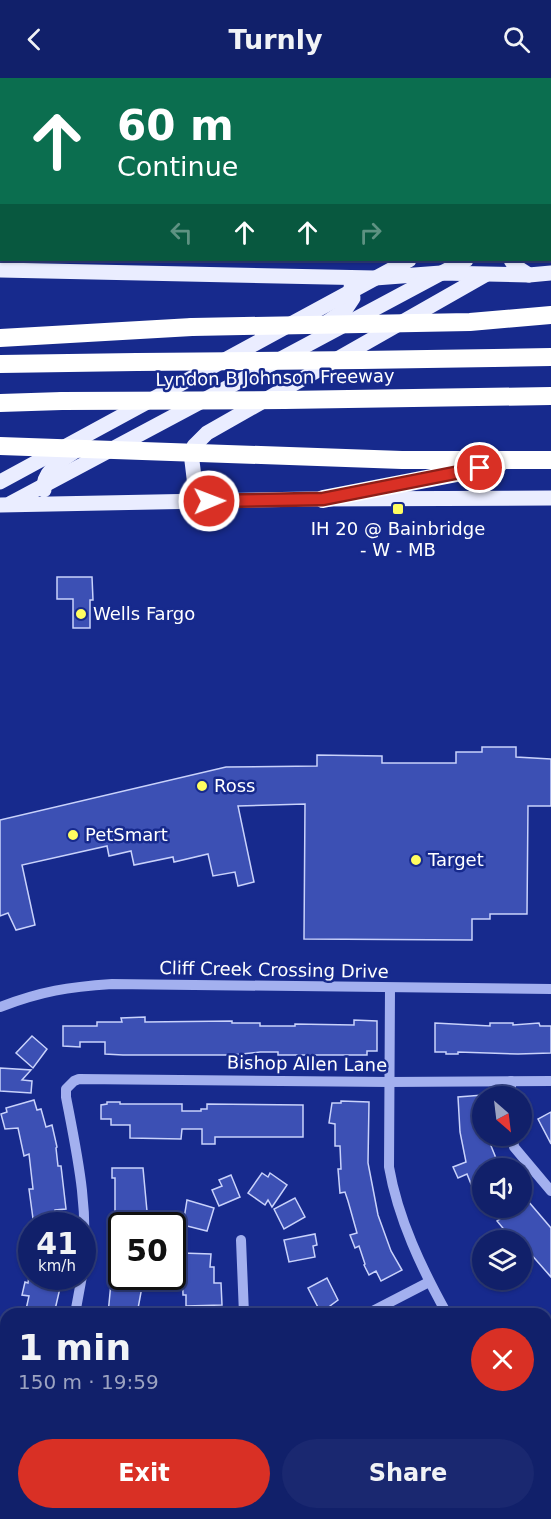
<!DOCTYPE html>
<html lang="en">
<head>
<meta charset="utf-8">
<style>
  body { margin:0; font-family:"DejaVu Sans",sans-serif; background:#1a2870; color:#f1f3f6; height:100vh; display:flex; flex-direction:column; font-size:22px; white-space:nowrap }
  * { box-sizing:border-box; margin:0 }
  p { font-size:20px; color:#9ca3c1 }
  .icon { flex:none; width:33px; height:33px; fill:none; stroke:currentColor; stroke-width:2; stroke-linecap:round; stroke-linejoin:round }
  .map { position:relative; flex:1; overflow:hidden }
  .panel { position:absolute; left:0px; top:1230px; width:552px; height:212px; display:flex; flex-direction:column; background:#11206a; border-radius:18px 18px 0 0; box-shadow:0 2px 4px #0004,0 0 0 2px #303e7e }
  .panel>* { flex:none }
  .top-card { position:absolute; left:0px; top:0px; width:552px; height:183px; box-shadow:0 2px 4px #0004,0 0 0 2px #303e7e; background:#0b6e4f; color:#fff; overflow:hidden }
  .needle { width:39px; rotate:152deg }
  .fabs { position:absolute; left:472px; top:1008px; display:grid; gap:12px }
  .fabs a { display:grid; place-items:center; width:60px; height:60px; border-radius:50%; background:#11206a; box-shadow:0 2px 4px #0004,0 0 0 2px #303e7e; font-size:30px }
  .speed { position:absolute; left:18px; top:1134px; display:flex; gap:12px; font-size:30px; font-weight:700; text-align:center }
  .speed>* { display:grid; place-content:center; width:78px; height:78px; border-radius:50%; background:#11206a; box-shadow:0 2px 4px #0004,0 0 0 2px #303e7e; line-height:1 }
  .speed small { font-size:15px; font-weight:400 }
  .speed .limit { border:3px solid #111; border-radius:9px; background:#fff; color:#111 }
  .pin { position:absolute; display:grid; place-items:center; width:51px; height:51px; color:#fff; margin:-26px; border:3px solid #fff; border-radius:50%; box-shadow:0 2px 6px #0007 }
  .me { position:absolute; width:66px; margin:-33px; rotate:89deg; stroke-linejoin:round; filter:drop-shadow(0 0 4px #0008) }
  .turn { display:flex; align-items:center; gap:21px; height:126px; padding:0 18px; font-size:27px }
  .turn .icon { width:78px; height:78px; stroke-width:2.5 }
  .turn b { display:block; font-size:42px; line-height:51px }
  .lanes { display:flex; align-items:center; height:57px; padding:0 18px; background:#0003; justify-content:center; gap:30px; direction:ltr }
  .lanes .off { opacity:.35 }
  .round { display:grid; place-items:center; flex:none; width:63px; height:63px; border-radius:32px; background:#1a2870 }
  .headline { display:flex; align-items:center; justify-content:space-between; height:102px; padding:0 18px }
  h1 { font-size:36px; font-weight:700; line-height:45px }
  .action { display:flex; gap:12px; margin-top:auto; padding:12px 18px }
  .action a { flex:1; height:69px; border-radius:36px; background:#d93025; color:#fff; font-size:24px; font-weight:700; line-height:69px; text-align:center }
  .action a+a { background:#1a2870; color:#f1f3f6 }
  header { display:flex; justify-content:space-between; align-items:center; height:78px; padding:0 18px; background:#11206a; font-size:27px; font-weight:700 }
  .map>svg:first-child { display:block }
</style>
</head>
<body>
<header><svg class="icon" aria-label="back" viewBox="0 0 24 24"><path d="M15 5l-7 7 7 7"/></svg>Turnly<svg class="icon" aria-label="search" viewBox="0 0 24 24"><circle cx="10" cy="10" r="6"/><path d="M15 15l6 6"/></svg></header>
<div class="map">
<svg width="551" height="1441" viewBox="0 0 551 1441">
  <rect width="100%" height="100%" fill="#172a8d"/>
  <!-- building -->
  <g fill="#3c50b4" stroke="#c9d2fb" stroke-width="1.5">
    <polygon points="57,499 92,499 93,522 90,522 90,550 73,550 73,521 57,521"/>
    <polygon points="482,669 516,669 516,679 551,681 551,728 528,728 527,836 490,836 490,841 472,841 472,862 304,861 305,726 238,728 254,804 238,808 235,794 213,798 208,776 174,784 173,779 134,787 131,773 109,778 107,768 22,787 35,847 16,852 8,835 0,838 0,742 226,689 317,688 317,677 382,678 382,685 456,685 456,674 482,674"/>
    <polygon points="145,939 145,944 232,943 232,945 260,945 260,948 295,948 295,946 354,947 354,942 377,943 377,973 367,973 367,977 278,977 278,974 260,974 232,977 123,977 105,976 105,964 80,964 80,969 63,968 63,948 97,948 97,944 122,944 121,940"/>
    <polygon points="435,945 490,948 490,945 513,945 513,947 539,945 540,948 551,948 551,975 518,976 458,974 458,976 446,976 446,974 435,974"/>
    <polygon points="32,958 47,971 33,990 16,975"/>
    <polygon points="0,990 31,992 22,1002 32,1003 31,1015 0,1013"/>
    <polygon points="483,1017 483,1058 487,1058 500,1090 483,1090 482,1124 475,1104 471,1106 467,1096 458,1100 453,1089 466,1084 460,1054 458,1019"/>
    <polygon points="34,1022 37,1032 41,1031 46,1049 52,1047 57,1069 56,1070 58,1088 61,1088 66,1131 55,1132 54,1148 34,1148 29,1111 33,1111 29,1076 24,1078 18,1050 5,1051 1,1036 7,1034 6,1030"/>
    <polygon points="341,1023 369,1024 368,1085 374,1116 378,1137 391,1173 402,1192 381,1203 376,1193 369,1197 364,1187 365,1186 359,1168 355,1170 350,1157 357,1155 348,1123 345,1114 340,1115 338,1091 341,1091 340,1068 335,1068 335,1046 329,1045 332,1025 341,1025"/>
    <polygon points="107,1024 120,1024 120,1026 182,1026 182,1033 201,1033 201,1031 207,1031 207,1026 303,1027 303,1059 215,1059 215,1066 202,1066 202,1051 182,1051 181,1061 130,1060 130,1047 111,1047 111,1041 101,1041 101,1027 107,1026"/>
    <polygon points="551,1034 551,1066 538,1041"/>
    <polygon points="112,1090 143,1090 148,1144 115,1144 115,1100 112,1100"/>
    <polygon points="262,1095 268,1099 270,1095 287,1107 272,1129 268,1122 265,1127 248,1115"/>
    <polygon points="231,1097 240,1119 219,1128 212,1112 222,1108 219,1102"/>
    <polygon points="522,1116 551,1150 551,1199 522,1166 522,1162 519,1162 515,1159 512,1161 497,1143 500,1141 492,1130 522,1130"/>
    <polygon points="295,1120 305,1139 284,1151 274,1131"/>
    <polygon points="187,1122 214,1130 207,1153 183,1147"/>
    <polygon points="315,1156 317,1167 313,1168 315,1179 289,1184 284,1162"/>
    <polygon points="182,1175 211,1176 210,1189 214,1189 214,1205 221,1205 222,1227 186,1228 186,1217 183,1217"/>
    <polygon points="113,1184 122,1185 122,1198 144,1198 137,1236 108,1236"/>
    <polygon points="29,1198 51,1201 50,1208 60,1210 54,1236 25,1236 29,1218 22,1217 25,1204 28,1205"/>
    <polygon points="327,1200 338,1222 330,1228 331,1230 321,1235 308,1210"/>
  </g>
  <g fill="none" stroke-linecap="round" stroke-linejoin="round">
    <!-- minor -->
    <g stroke="#a3b0ef" stroke-width="10">
      <path d="M390 910 389 1089C398 1141 422 1191 447 1236"/>
      <path d="M0 929C42 913 68 909 112 906L551 911"/>
      <polyline points="511,1003 511,1018"/>
      <polyline points="513,1058 514,1069 551,1113"/>
      <polyline points="241,1162 244,1236"/>
      <path d="M82 1192C90 1134 77 1076 66 1019V1011L74 1003 79 1001 389 1004 551 1003"/>
      <polyline points="75,1236 82,1198"/>
      <polyline points="367,1236 429,1204"/>
      <polyline points="54,1436 56,1441"/>
      <polyline points="536,1436 537,1441"/>
      <polyline points="308,1441 319,1436"/>
    </g>
    <!-- major -->
    <g stroke="#eaedff" stroke-width="15">
      <polyline points="550,103 551,103"/>
      <polyline points="550,135 551,135"/>
      <polyline points="511,182 515,188 529,197"/>
      <polyline points="0,192 375,200 441,195 529,197 551,195"/>
      <polyline points="323,247 345,232 353,220 351,208"/>
      <polyline points="0,404 409,182"/>
      <path d="M44 412C42 391 66 380 81 369"/>
      <polyline points="197,424 192,383 194,368 207,355 485,197"/>
      <polyline points="11,425 466,182"/>
      <polyline points="0,427 309,421 551,420"/>
    </g>
    <!-- highway -->
    <g stroke="#fff" stroke-width="18">
      <polyline points="0,260 192,249"/>
      <polyline points="361,282 551,279"/>
      <polyline points="0,286 137,284"/>
      <polyline points="284,322 551,318"/>
      <polyline points="0,325 62,323"/>
      <polyline points="323,421 498,387"/>
    </g>
    <!-- highway-bridge -->
    <g stroke="#fff" stroke-width="18">
      <polyline points="192,249 470,244 551,237"/>
      <polyline points="137,284 361,282"/>
      <polyline points="62,323 284,322"/>
      <polyline points="0,368 402,382 551,382"/>
    </g>
  </g>
  <g fill="none" stroke-linecap="round" stroke-linejoin="round">
    <!-- route casing -->
    <g stroke="#8d1f18" stroke-width="15">
      <polyline id="route" points="209,423 323,421 480,390"/>
    </g>
    <!-- route -->
    <use href="#route" stroke="#d93025" stroke-width="10"/>
  </g>
  <!-- markers -->
  <g fill="#fffd60" stroke="#172a8d" stroke-width="2">
    <rect x="392" y="425" width="12" height="12" rx="3"/>
    <circle cx="81" cy="536" r="6"/>
    <circle cx="202" cy="708" r="6"/>
    <circle cx="73" cy="757" r="6"/>
    <circle cx="416" cy="782" r="6"/>
  </g>
  <g text-anchor="middle" stroke-width="5" stroke-linejoin="round" paint-order="stroke">
    <!-- street labels -->
    <g font-size="18" fill="#fff" stroke="#172a8d">
      <text transform="translate(275 300) rotate(-1)" y="6">Lyndon B Johnson Freeway</text>
      <text transform="translate(274 892) rotate(1)" y="6">Cliff Creek Crossing Drive</text>
      <text transform="translate(307 986) rotate(1)" y="6">Bishop Allen Lane</text>
    </g>
    <!-- poi labels -->
    <g font-size="18" fill="#fff" stroke="#172a8d" text-anchor="start">
      <text x="398" y="457" text-anchor="middle">IH 20 @ Bainbridge<tspan x="398" dy="21">- W - MB</tspan></text>
      <text x="93" y="542">Wells Fargo</text>
      <text x="214" y="714">Ross</text>
      <text x="85" y="763">PetSmart</text>
      <text x="428" y="788">Target</text>
    </g>
  </g>
</svg>
<div class="fabs">
<a><svg class="needle" viewBox="-14 -14 28 28"><path d="M0-13l5 13h-10z" fill="#e53935"/><path d="M0 13l5-13h-10z" fill="#9ca3c1"/></svg></a>
<a><svg class="icon" aria-label="sound" viewBox="0 0 24 24"><path d="M4 9h4l5-4v14l-5-4H4zM17 9q2 3 0 6"/></svg></a>
<a><svg class="icon" aria-label="layers" viewBox="0 0 24 24"><path d="M12 4l9 5-9 5-9-5zM3 14l9 5 9-5"/></svg></a>
</div>
<div class="speed"><div>41<small>km/h</small></div><div class="limit">50</div></div>
<div class="pin" style="left:480px;top:390px;background:#d93025"><svg class="icon" aria-label="arrive" viewBox="0 0 24 24"><path d="M6 21V4h12l-3 4 3 4H6"/></svg></div>
<svg class="me" style="left:209px;top:423px" viewBox="-20 -20 40 40"><circle r="17" fill="#d93025" stroke="#fff" stroke-width="3"/><path d="M0-11L8 9 0 5-8 9z" fill="#fff"/></svg>
<div class="top-card">
<div class="turn"><svg class="icon" aria-label="ahead" viewBox="0 0 24 24"><path d="M12 20V5M6 11l6-6 6 6"/></svg><div><b>60 m</b>Continue</div></div>
<div class="lanes"><svg class="icon off" aria-label="left" viewBox="0 0 24 24"><path d="M17 20v-9H6M10 6l-5 5 5 5"/></svg><svg class="icon" aria-label="ahead" viewBox="0 0 24 24"><path d="M12 20V5M6 11l6-6 6 6"/></svg><svg class="icon" aria-label="ahead" viewBox="0 0 24 24"><path d="M12 20V5M6 11l6-6 6 6"/></svg><svg class="icon off" aria-label="right" viewBox="0 0 24 24"><path d="M7 20v-9h11M14 6l5 5-5 5"/></svg></div>
</div>
<section class="panel">
<div class="headline"><div><h1>1 min</h1><p>150 m · 19:59</p></div><a class="round" style="background:#d93025;color:#fff"><svg class="icon" aria-label="close" viewBox="0 0 24 24"><path d="M6 6l12 12M18 6L6 18"/></svg></a></div>
<div class="action"><a>Exit</a><a>Share</a></div>
</section>
</div>
</body>
</html>
